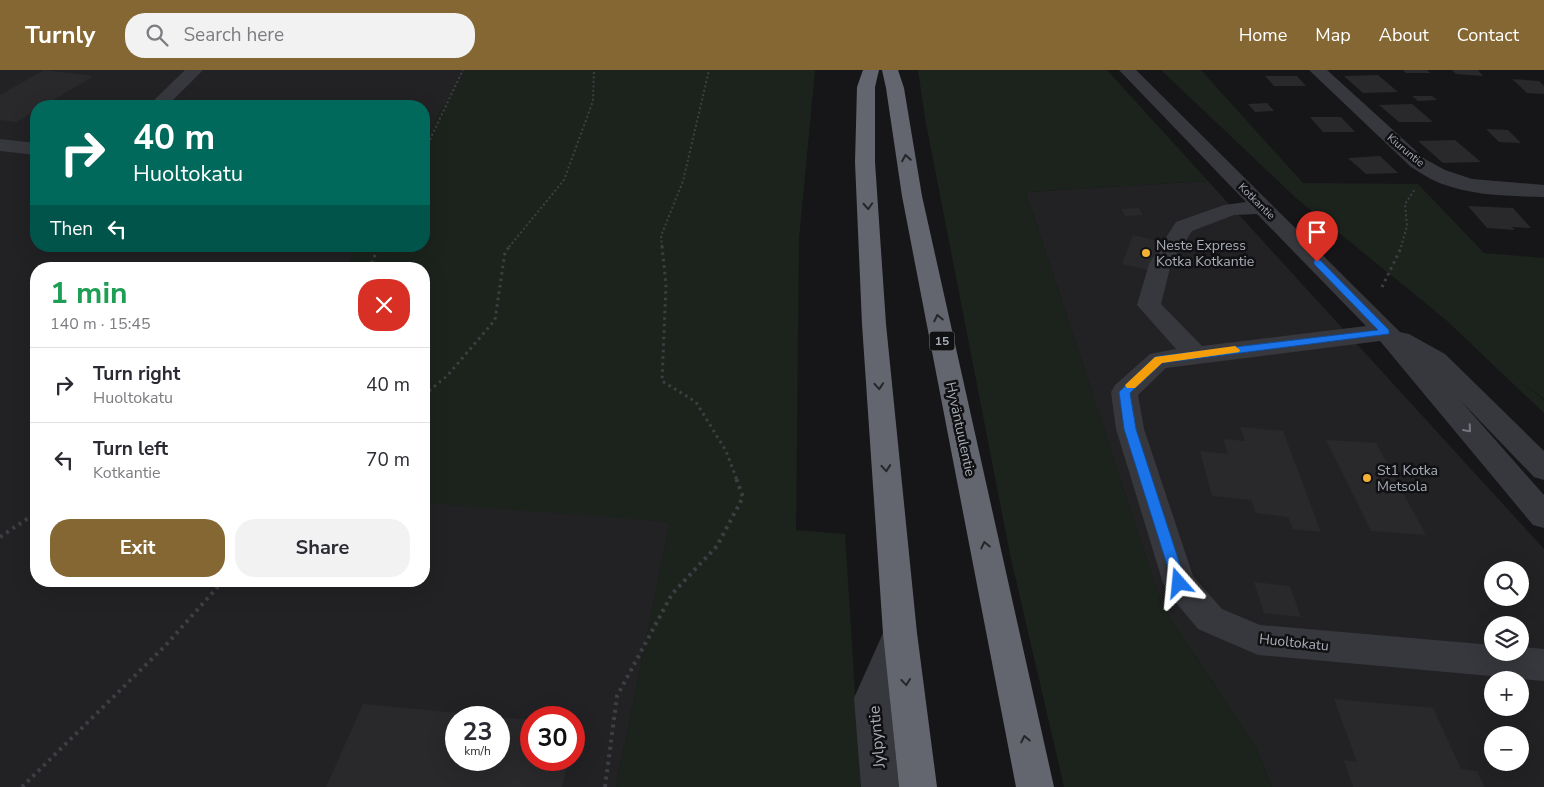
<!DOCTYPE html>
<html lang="en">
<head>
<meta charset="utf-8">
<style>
  body { margin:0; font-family:"Nunito Sans",sans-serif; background:#f2f2f3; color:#2b2b33; height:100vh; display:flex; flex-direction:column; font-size:19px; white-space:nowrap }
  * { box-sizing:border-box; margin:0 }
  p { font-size:16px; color:#7c7c81 }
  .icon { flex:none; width:28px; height:28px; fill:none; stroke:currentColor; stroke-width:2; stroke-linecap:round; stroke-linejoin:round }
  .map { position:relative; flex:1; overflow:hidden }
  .drawer { position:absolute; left:30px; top:192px; width:400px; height:325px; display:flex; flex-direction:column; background:#fff; border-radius:20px; box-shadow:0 5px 20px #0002 }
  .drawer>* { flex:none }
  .guide { position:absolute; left:30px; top:30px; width:400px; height:152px; border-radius:20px; box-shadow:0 5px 20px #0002; background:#00695c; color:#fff; overflow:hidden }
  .buttons { position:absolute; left:1484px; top:491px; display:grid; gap:10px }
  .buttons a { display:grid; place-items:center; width:45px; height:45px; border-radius:50%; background:#fff; box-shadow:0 5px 20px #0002; font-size:25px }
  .speed { position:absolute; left:445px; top:636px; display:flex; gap:10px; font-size:25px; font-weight:700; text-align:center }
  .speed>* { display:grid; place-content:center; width:65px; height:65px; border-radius:50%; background:#fff; box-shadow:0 5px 20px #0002; line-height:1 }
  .speed small { font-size:12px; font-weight:400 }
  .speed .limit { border:8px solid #d22; background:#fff; color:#111 }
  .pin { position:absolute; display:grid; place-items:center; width:42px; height:42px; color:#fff; margin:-51px -21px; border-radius:50% 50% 50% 0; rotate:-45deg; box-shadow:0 0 5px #0007 }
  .pin .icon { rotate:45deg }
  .me { position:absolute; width:55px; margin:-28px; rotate:342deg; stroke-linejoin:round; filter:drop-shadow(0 0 4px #0008) }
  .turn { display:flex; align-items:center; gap:18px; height:105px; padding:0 20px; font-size:22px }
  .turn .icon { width:65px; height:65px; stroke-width:2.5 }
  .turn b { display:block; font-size:35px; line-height:42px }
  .then { display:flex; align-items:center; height:48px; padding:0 20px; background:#0003; gap:10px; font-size:19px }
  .round { display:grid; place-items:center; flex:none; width:52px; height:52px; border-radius:20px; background:#f2f2f3 }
  .overview { display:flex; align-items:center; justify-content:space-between; height:85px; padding:0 20px }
  h1 { font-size:30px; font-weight:700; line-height:38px; color:#1e9e55 }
  .button { display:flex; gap:10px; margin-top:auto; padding:10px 20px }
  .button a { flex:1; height:58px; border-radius:20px; background:#856733; color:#fff; font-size:20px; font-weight:700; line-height:58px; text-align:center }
  .button a+a { background:#f2f2f3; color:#2b2b33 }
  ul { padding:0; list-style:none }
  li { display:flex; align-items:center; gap:15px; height:75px; padding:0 20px; border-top:1px solid #e1e1e2 }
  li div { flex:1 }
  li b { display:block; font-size:19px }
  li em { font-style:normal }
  header { display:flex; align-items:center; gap:30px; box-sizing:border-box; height:70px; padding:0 25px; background:#856733; color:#fff }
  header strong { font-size:24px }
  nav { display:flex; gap:28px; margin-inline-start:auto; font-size:18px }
  .search { width:350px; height:45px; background:#f2f2f3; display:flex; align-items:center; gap:12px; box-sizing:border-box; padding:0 18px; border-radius:20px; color:#7c7c81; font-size:19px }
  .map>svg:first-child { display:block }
</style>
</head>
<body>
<header>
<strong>Turnly</strong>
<div class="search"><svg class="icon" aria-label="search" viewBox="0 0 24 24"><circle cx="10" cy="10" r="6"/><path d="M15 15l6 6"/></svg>Search here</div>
<nav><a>Home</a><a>Map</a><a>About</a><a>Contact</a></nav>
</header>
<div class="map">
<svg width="1544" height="717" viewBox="0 0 1544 717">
  <rect width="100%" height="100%" fill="#161618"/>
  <!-- built -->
  <g fill="#222225" fill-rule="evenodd">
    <path d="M0 0H466L424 69V36H36V176H358L345 199H36V511H424V428L670 452 616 717H0ZM456 648H499V690H456ZM531 648H574V690H531Z"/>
    <path d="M1208 111 1544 479V717H1272L1255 676 1162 536 1026 122ZM1492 500H1520V528H1492ZM1492 555H1520V582H1492ZM1492 610H1520V638H1492ZM1492 665H1520V692H1492Z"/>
  </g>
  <!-- green -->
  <g fill="#1c231d">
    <polygon points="466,0 815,0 799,169 796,460 845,464 861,717 616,717 670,452 424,433 424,199 345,199 358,176 424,176 424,69"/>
    <polygon points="918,0 1107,0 1208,111 1026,122 1162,536 1255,676 1272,717 1064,717 1010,484 925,48"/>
    <polygon points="1161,0 1201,0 1303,113 1418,114 1484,183 1544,188 1544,329 1518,309 1544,330 1544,343 1445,249 1296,128"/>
  </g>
  <!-- building -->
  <g fill="#29292c">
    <polygon points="44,0 94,6 43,36 36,36 36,40 17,52 0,50 0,25"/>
    <polygon points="1403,0 1427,0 1431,3 1406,3"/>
    <polygon points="1452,0 1478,0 1483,6 1456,4"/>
    <polygon points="1378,5 1398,22 1363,23 1344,6"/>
    <polygon points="1265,6 1297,6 1306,16 1274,16"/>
    <polygon points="1512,9 1539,11 1544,16 1544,24 1527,23"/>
    <polygon points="1412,26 1432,26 1437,30 1418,31"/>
    <polygon points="1267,33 1274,41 1255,42 1248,34"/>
    <polygon points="1412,34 1433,52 1399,52 1379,35"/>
    <polygon points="1310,47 1341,47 1355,62 1323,62"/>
    <polygon points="1486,59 1508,60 1521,73 1499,72"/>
    <polygon points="1455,70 1481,92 1443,93 1418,71"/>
    <polygon points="1380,86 1398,103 1366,104 1348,88"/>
    <polygon points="1468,136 1513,138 1531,158 1512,157 1515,160 1487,158"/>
    <polygon points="1139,138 1143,145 1125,146 1121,139"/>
    <polygon points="1133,165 1162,172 1153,201 1122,194"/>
    <polygon points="1240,357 1283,361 1321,462 1293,459 1288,447 1256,443 1251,430 1212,426 1200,381 1228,384 1223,369 1245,371"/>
    <polygon points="1326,370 1376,373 1426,465 1371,461"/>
    <polygon points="1254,512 1290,516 1301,547 1264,543"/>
    <polygon points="1334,629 1433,638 1461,699 1477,701 1485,717 1353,717 1344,690 1357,692"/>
    <polygon points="363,634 490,646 456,648 456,690 499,690 499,647 531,650 531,690 569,690 562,717 326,717"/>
  </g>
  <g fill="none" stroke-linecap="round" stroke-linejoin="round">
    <!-- path-far2 -->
    <g stroke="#3d3f44" stroke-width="2" stroke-dasharray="2 2.5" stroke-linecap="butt">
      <polyline points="424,82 463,0"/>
      <polyline points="509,177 564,110 593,31 594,0"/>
      <polyline points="662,177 661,166 683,111 709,0"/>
      <polyline points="1401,177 1407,156 1405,134 1415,119"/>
    </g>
    <!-- path-far1 -->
    <g stroke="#3d3f44" stroke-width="3" stroke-dasharray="2.5 4" stroke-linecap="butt">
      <polyline points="662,176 666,215 662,311 696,332 726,381 737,410"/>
      <polyline points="369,199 379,176"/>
      <polyline points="1382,217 1402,176"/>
      <polyline points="424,325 447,306 495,250 505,182 510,176"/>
    </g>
    <!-- path -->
    <g stroke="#3d3f44" stroke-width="4" stroke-dasharray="3 4.5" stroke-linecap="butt">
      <polyline points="0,467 36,443"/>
      <polyline points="22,717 165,576 223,511"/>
      <polyline points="605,717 617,626 672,524 717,476 743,427 736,408"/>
    </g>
    <!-- minor -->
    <g fill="#37383d" fill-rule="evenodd">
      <polygon points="185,0 203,0 167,36 148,36"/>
      <path d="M1119 0H1136L1400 262 1409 264 1445 284 1544 381V410L1534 407 1460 330 1544 425V458L1533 455 1380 271 1166 298 1138 325 1144 359 1193 506 1222 539 1260 555 1492 575V582H1520V577L1544 579V611L1258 585 1198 559 1168 523 1163 513 1116 359 1111 322 1115 315 1150 284 1176 279 1137 235 1149 194 1176 152 1224 135 1246 132ZM1257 144 1366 256 1202 276 1161 234 1171 194 1192 161 1234 145Z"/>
      <path d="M1309 0H1327L1425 89 1445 100 1472 109 1544 115V127C1510 126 1475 126 1442 114 1431 110 1421 103 1411 97Z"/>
      <polygon points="0,69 36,73 36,85 0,81"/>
      <polygon points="900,548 912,552 917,563 890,628 899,717 861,717 854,628 888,552"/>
    </g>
    <!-- highway -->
    <g fill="#63666e" fill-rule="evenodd">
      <polygon points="863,0 879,0 875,17 875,92 886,254 917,563 937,717 899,717 883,563 862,254 855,92 857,17"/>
      <polygon points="882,0 898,0 904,18 922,126 1054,717 1016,717 902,126 886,18"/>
    </g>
  </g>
  <!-- one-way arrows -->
  <defs><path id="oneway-chevron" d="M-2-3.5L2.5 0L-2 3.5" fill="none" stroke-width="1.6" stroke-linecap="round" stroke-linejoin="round" transform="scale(1.25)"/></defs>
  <g stroke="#26262a">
    <use href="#oneway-chevron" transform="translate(906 88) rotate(-99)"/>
    <use href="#oneway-chevron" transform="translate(868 136) rotate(87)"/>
    <use href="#oneway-chevron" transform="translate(938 248) rotate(-102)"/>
    <use href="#oneway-chevron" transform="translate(879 316) rotate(86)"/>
    <use href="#oneway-chevron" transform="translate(886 398) rotate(85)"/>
    <use href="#oneway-chevron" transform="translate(985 475) rotate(-102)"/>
    <use href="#oneway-chevron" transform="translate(906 612) rotate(83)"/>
    <use href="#oneway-chevron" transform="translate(1025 669) rotate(-102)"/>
  </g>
  <use stroke="#757881" href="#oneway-chevron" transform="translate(1468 359) rotate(49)"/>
  <!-- route -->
  <polygon fill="#1a73e8" stroke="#114b97" points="1317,189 1320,190 1389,260 1389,264 1162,293 1130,323 1136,359 1186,513 1184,517 1179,519 1174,517 1124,359 1119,322 1155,287 1159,286 1378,260 1314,194 1314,190"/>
  <!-- slow -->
  <polygon fill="#f59e0b" points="1235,276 1240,280 1239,282 1162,293 1135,318 1127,318 1125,315 1155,287"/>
  <!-- markers -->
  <g fill="#f2b134" stroke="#111113" stroke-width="2">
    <circle cx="1146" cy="183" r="5"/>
    <circle cx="1367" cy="408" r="5"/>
  </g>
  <g text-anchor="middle" stroke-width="5" stroke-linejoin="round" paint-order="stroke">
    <!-- far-street labels -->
    <g font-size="11" fill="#a8adb8" stroke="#111113">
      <text transform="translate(1406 80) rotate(40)" y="4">Kiuruntie</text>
      <text transform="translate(1257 131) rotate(45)" y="4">Kotkantie</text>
    </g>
    <!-- shield labels -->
    <rect fill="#111113" stroke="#7b7e86" stroke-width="1" x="929.5" y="261.5" width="25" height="19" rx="4"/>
    <g font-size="12" font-weight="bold" fill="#a8adb8">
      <text x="942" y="275">15</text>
    </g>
    <!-- poi labels -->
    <g font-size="14" fill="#a8adb8" stroke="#111113" text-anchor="start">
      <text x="1156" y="180">Neste Express<tspan x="1156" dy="16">Kotka Kotkantie</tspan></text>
      <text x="1377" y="405">St1 Kotka<tspan x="1377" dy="16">Metsola</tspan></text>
    </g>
    <!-- street labels -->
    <g font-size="14" fill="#a8adb8" stroke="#111113">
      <text transform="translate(961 359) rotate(78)" y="5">Hyväntuulentie</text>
      <text transform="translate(1294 572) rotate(6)" y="5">Huoltokatu</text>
    </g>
    <!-- near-street labels -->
    <g font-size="16" fill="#a8adb8" stroke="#111113">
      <text transform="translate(876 667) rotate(-95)" y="6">Jylpyntie</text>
    </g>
  </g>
</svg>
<div class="buttons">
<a><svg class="icon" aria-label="search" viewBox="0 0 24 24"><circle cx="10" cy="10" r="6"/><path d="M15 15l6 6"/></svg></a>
<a><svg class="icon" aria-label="layers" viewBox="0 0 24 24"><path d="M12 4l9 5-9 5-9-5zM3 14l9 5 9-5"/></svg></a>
<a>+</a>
<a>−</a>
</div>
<div class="speed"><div>23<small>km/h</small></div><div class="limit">30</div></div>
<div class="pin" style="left:1317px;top:192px;background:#d93025"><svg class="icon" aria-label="arrive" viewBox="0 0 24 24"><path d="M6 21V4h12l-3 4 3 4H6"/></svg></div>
<svg class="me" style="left:1179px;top:513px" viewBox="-20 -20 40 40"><path d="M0-17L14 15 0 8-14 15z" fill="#1a73e8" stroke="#fff" stroke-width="4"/></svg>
<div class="guide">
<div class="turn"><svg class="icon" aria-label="right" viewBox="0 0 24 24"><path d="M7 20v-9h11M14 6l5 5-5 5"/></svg><div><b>40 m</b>Huoltokatu</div></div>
<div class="then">Then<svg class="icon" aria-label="left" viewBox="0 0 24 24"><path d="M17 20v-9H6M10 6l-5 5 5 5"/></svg></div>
</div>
<section class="drawer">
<div class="overview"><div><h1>1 min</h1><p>140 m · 15:45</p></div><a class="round" style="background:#d93025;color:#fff"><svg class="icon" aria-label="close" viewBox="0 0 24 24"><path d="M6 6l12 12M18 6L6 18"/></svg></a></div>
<ul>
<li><svg class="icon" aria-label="right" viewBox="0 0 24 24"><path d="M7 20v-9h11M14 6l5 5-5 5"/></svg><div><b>Turn right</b><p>Huoltokatu</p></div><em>40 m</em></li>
<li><svg class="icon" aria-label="left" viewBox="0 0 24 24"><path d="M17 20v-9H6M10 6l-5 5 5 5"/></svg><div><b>Turn left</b><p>Kotkantie</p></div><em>70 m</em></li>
</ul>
<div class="button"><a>Exit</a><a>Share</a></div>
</section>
</div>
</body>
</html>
